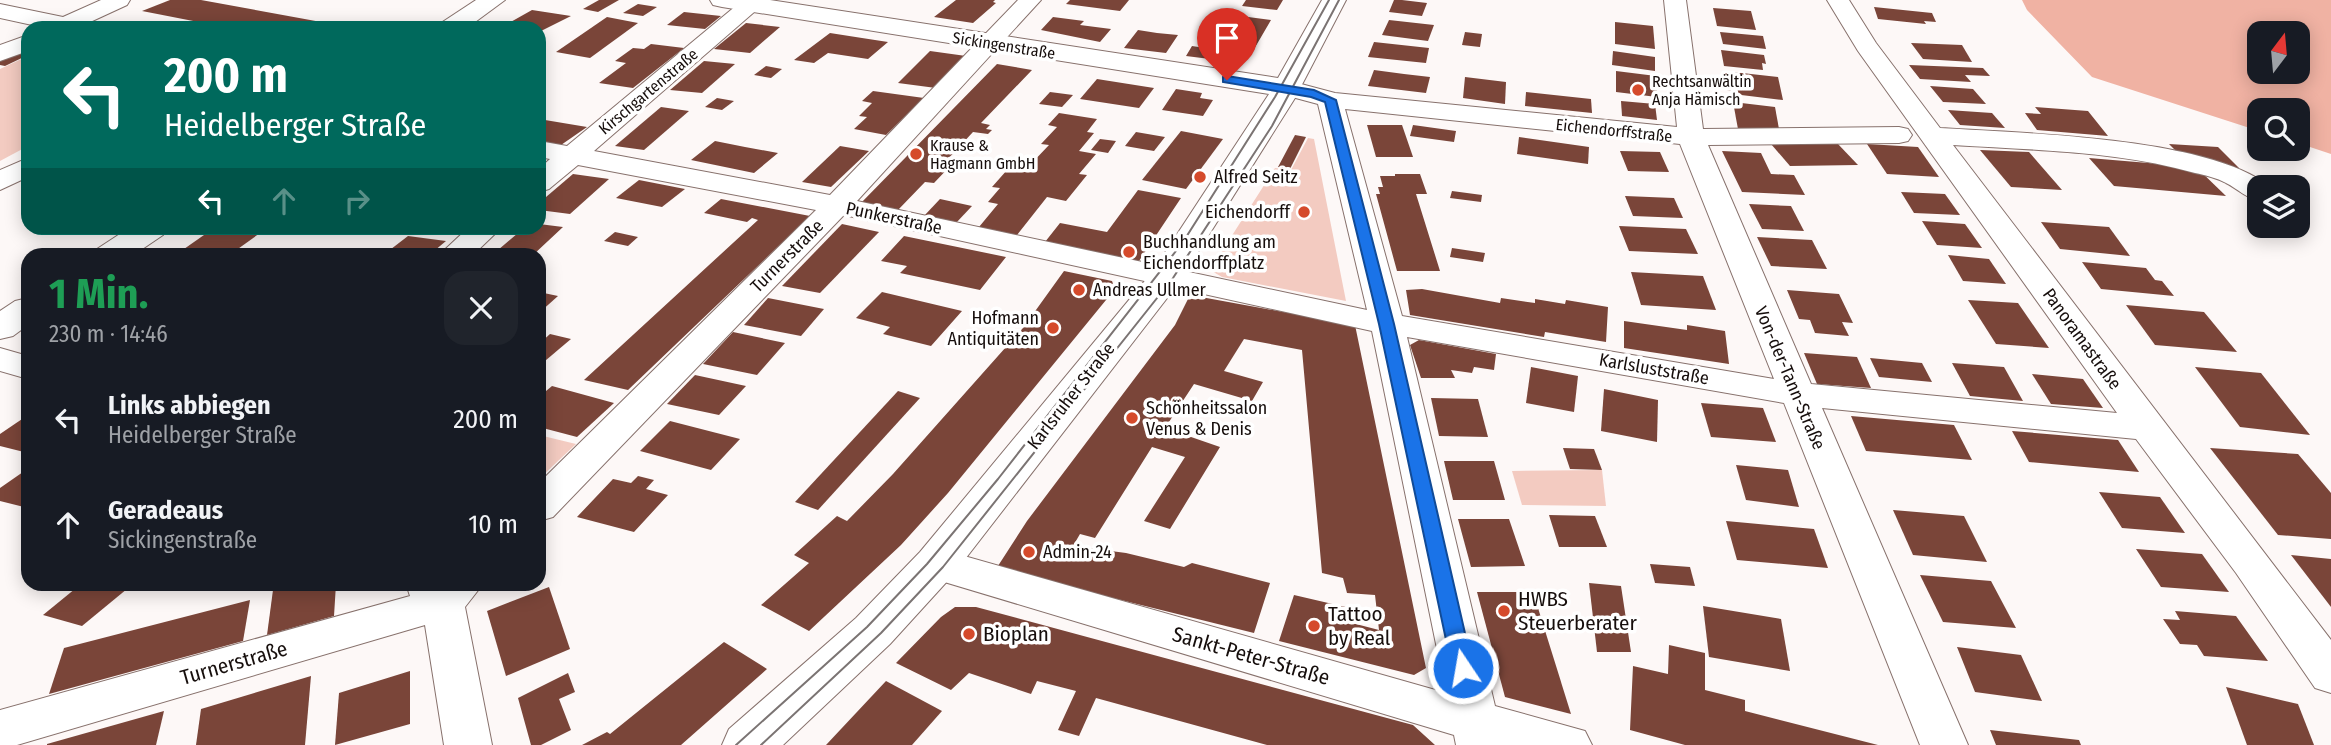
<!DOCTYPE html>
<html lang="de">
<head>
<meta charset="utf-8">
<style>
  body { margin:0; font-family:"Fira Sans Condensed",sans-serif; background:#20242c; color:#f1f3f6; height:100vh; display:flex; flex-direction:column; font-size:26px; white-space:nowrap }
  * { box-sizing:border-box; margin:0 }
  p { font-size:23px; color:#9ea1a6 }
  .icon { flex:none; width:38px; height:38px; fill:none; stroke:currentColor; stroke-width:2; stroke-linecap:round; stroke-linejoin:round }
  .map { position:relative; flex:1; overflow:hidden }
  .side { position:absolute; left:21px; top:248px; width:525px; height:343px; display:flex; flex-direction:column; background:#171b24; border-radius:21px; box-shadow:0 4px 18px #0003 }
  .side>* { flex:none }
  .banner { position:absolute; left:21px; top:21px; width:525px; height:214px; border-radius:21px; box-shadow:0 4px 18px #0003; background:#00695c; color:#fff; overflow:hidden }
  .needle { width:46px; rotate:16deg }
  .fabs { position:absolute; left:2247px; top:21px; display:grid; gap:14px }
  .fabs a { display:grid; place-items:center; width:63px; height:63px; border-radius:14px; background:#171b24; box-shadow:0 4px 18px #0003; font-size:35px }
  .pin { position:absolute; display:grid; place-items:center; width:60px; height:60px; color:#fff; margin:-72px -30px; border-radius:50% 50% 50% 0; rotate:-45deg; box-shadow:0 0 7px #0007 }
  .pin .icon { rotate:45deg }
  .me { position:absolute; width:77px; margin:-38px; rotate:348deg; stroke-linejoin:round; filter:drop-shadow(0 0 5px #0008) }
  .turn { display:flex; align-items:center; gap:24px; height:147px; padding:0 28px; font-size:32px }
  .turn .icon { width:91px; height:91px; stroke-width:2.5 }
  .turn b { display:block; font-size:49px; line-height:60px }
  .lanes { display:flex; align-items:center; height:66px; padding:0 28px; background:#0003; justify-content:center; gap:35px; direction:ltr }
  .lanes .off { opacity:.35 }
  .round { display:grid; place-items:center; flex:none; width:74px; height:74px; border-radius:21px; background:#20242c }
  .head { display:flex; align-items:center; justify-content:space-between; height:119px; padding:0 28px }
  h1 { font-size:42px; font-weight:700; line-height:52px; color:#1e9e55 }
  ul { padding:0; list-style:none }
  li { display:flex; align-items:center; gap:21px; height:105px; padding:0 28px }
  li div { flex:1 }
  li b { display:block; font-size:26px }
  li em { font-style:normal }
  .map>svg:first-child { display:block }
</style>
</head>
<body>
<div class="map">
<svg width="2331" height="745" viewBox="0 0 2331 745">
  <rect width="100%" height="100%" fill="#fdf8f7"/>
  <!-- green -->
  <g fill="#f3cbc1">
    <polygon points="28,56 28,146 0,161 0,69"/>
    <polygon points="1308,138 1314,139 1346,301 1222,277 1210,270 1275,168 1291,170"/>
    <polygon points="539,435 576,444 539,479"/>
    <polygon points="1602,470 1606,506 1522,505 1512,471"/>
  </g>
  <!-- forest -->
  <path fill="#f0b2a3" fill-rule="evenodd" d="M2022 0H2331V154L2298 143V110H2259V131L2092 77 2027 10ZM2259 33H2298V72H2259Z"/>
  <!-- building -->
  <g fill="#7a4539">
    <polygon points="170,0 201,0 332,24 324,28 229,28 142,11"/>
    <polygon points="599,0 619,0 598,12 583,9"/>
    <polygon points="956,0 995,0 993,2 996,3 973,23 934,17"/>
    <polygon points="1070,0 1129,0 1120,11 1066,4"/>
    <polygon points="1246,0 1283,0 1277,10 1242,6"/>
    <polygon points="1394,0 1402,0 1427,3 1422,16 1389,12"/>
    <polygon points="638,4 657,7 643,16 623,13"/>
    <polygon points="1874,7 1932,13 1936,22 1924,21 1926,24 1878,19"/>
    <polygon points="1713,8 1751,11 1756,30 1717,26"/>
    <polygon points="532,10 571,16 539,32 539,28 521,28 523,26 507,24"/>
    <polygon points="684,12 721,16 705,29 667,25"/>
    <polygon points="1233,15 1271,20 1250,56 1231,53 1226,61 1186,56 1192,46 1211,49"/>
    <polygon points="607,17 638,23 590,58 556,52"/>
    <polygon points="1053,17 1084,21 1080,25 1111,29 1100,42 1041,30"/>
    <polygon points="1389,20 1434,25 1428,41 1382,35"/>
    <polygon points="1615,22 1653,26 1655,49 1615,44"/>
    <polygon points="746,23 780,27 750,53 714,49"/>
    <polygon points="1138,30 1157,33 1178,35 1166,53 1124,48"/>
    <polygon points="1465,32 1482,34 1480,47 1462,45"/>
    <polygon points="1720,32 1763,36 1766,49 1723,44"/>
    <polygon points="830,33 862,38 888,42 868,59 828,53 814,63 794,60"/>
    <polygon points="1374,42 1429,48 1426,63 1368,57"/>
    <polygon points="1911,43 1962,45 1972,62 1923,59"/>
    <polygon points="651,44 684,48 633,88 599,83 626,63 615,61 633,48 644,49"/>
    <polygon points="28,47 28,55 5,66 0,65 0,60"/>
    <polygon points="1721,50 1764,55 1766,64 1762,63 1763,70 1724,66"/>
    <polygon points="930,51 966,56 936,88 898,83"/>
    <polygon points="1613,51 1655,57 1655,71 1612,65"/>
    <polygon points="704,61 735,64 702,93 670,90"/>
    <polygon points="997,64 1032,70 981,123 990,125 986,129 992,130 988,134 973,132 946,161 954,162 934,183 925,182 897,211 860,204"/>
    <polygon points="1909,65 1983,68 1990,76 1965,75 1971,82 1920,79"/>
    <polygon points="766,66 782,69 771,78 754,75"/>
    <polygon points="1374,70 1404,74 1430,77 1426,93 1368,86"/>
    <polygon points="1616,71 1656,76 1657,97 1616,92"/>
    <polygon points="1724,71 1778,77 1783,100 1733,94 1733,91 1727,90"/>
    <polygon points="1465,77 1506,82 1505,104 1463,98"/>
    <polygon points="1097,79 1154,88 1139,108 1080,99"/>
    <polygon points="1930,86 1973,89 1986,104 1943,102"/>
    <polygon points="1176,89 1202,93 1200,98 1213,100 1203,116 1162,110"/>
    <polygon points="873,91 924,98 886,135 854,129 867,117 859,116 872,103 862,101"/>
    <polygon points="1050,92 1073,95 1062,107 1039,104"/>
    <polygon points="1526,92 1591,99 1592,113 1525,106"/>
    <polygon points="717,98 734,101 722,110 705,107"/>
    <polygon points="1621,101 1655,104 1657,120 1622,116"/>
    <polygon points="1733,102 1775,107 1779,129 1738,129"/>
    <polygon points="661,107 689,111 644,150 615,146"/>
    <polygon points="2035,107 2088,111 2108,136 2037,130 2025,113 2041,114"/>
    <polygon points="1948,110 1992,113 2005,128 1960,125"/>
    <polygon points="1059,113 1097,119 1087,132 1094,133 1079,151 1096,154 1079,174 1087,175 1066,201 1047,197 1017,235 979,227 998,204 988,202 1000,188 992,187 1015,161 1030,165 1049,145 1041,144 1057,127 1048,125"/>
    <polygon points="539,119 587,127 561,145 539,141"/>
    <polygon points="1367,125 1402,125 1413,157 1376,157"/>
    <polygon points="1413,125 1456,131 1454,142 1410,136"/>
    <polygon points="1181,131 1223,139 1186,189 1142,180"/>
    <polygon points="1136,132 1165,137 1154,151 1125,146"/>
    <polygon points="1295,135 1306,137 1290,169 1278,167"/>
    <polygon points="1519,137 1589,147 1588,164 1517,154"/>
    <polygon points="1100,139 1116,141 1108,153 1091,150"/>
    <polygon points="715,141 745,147 778,153 754,173 691,160"/>
    <polygon points="1837,143 1858,165 1790,166 1771,144"/>
    <polygon points="1867,144 1918,147 1939,177 1887,174"/>
    <polygon points="2169,144 2218,147 2239,168 2221,167 2215,161 2184,159"/>
    <polygon points="840,146 869,151 831,187 802,182"/>
    <polygon points="1980,150 2029,152 2062,190 2011,187"/>
    <polygon points="1620,151 1660,152 1669,172 1628,171"/>
    <polygon points="1722,151 1761,153 1771,174 1794,175 1805,195 1742,192"/>
    <polygon points="2089,158 2196,167 2226,196 2114,186"/>
    <polygon points="573,174 609,179 570,214 539,210 539,203"/>
    <polygon points="1395,174 1420,174 1427,194 1416,194 1440,271 1397,271 1376,194 1380,194 1378,187 1383,187 1380,176 1395,176"/>
    <polygon points="639,180 685,189 662,207 616,198"/>
    <polygon points="1138,190 1181,198 1139,261 1045,242 1060,223 1107,232"/>
    <polygon points="1452,191 1482,195 1481,202 1450,198"/>
    <polygon points="1901,192 1945,194 1960,215 1914,213"/>
    <polygon points="1625,196 1674,198 1683,218 1633,216"/>
    <polygon points="721,199 810,216 628,390 584,380 758,220 752,218 747,222 704,213"/>
    <polygon points="940,199 972,206 956,223 924,216"/>
    <polygon points="1749,204 1791,206 1804,231 1762,229"/>
    <polygon points="1922,221 1965,224 1982,248 1937,245"/>
    <polygon points="2041,222 2109,227 2130,256 2060,249"/>
    <polygon points="539,224 563,227 533,255 498,250 524,228 539,228"/>
    <polygon points="842,224 879,232 820,293 782,286"/>
    <polygon points="1619,226 1686,229 1698,254 1629,251"/>
    <polygon points="214,228 267,228 228,256 174,256"/>
    <polygon points="615,232 638,237 628,246 604,241"/>
    <polygon points="408,236 446,241 428,256 382,256"/>
    <polygon points="904,236 1006,257 980,290 900,273 907,266 881,261"/>
    <polygon points="1757,237 1812,240 1827,269 1771,266"/>
    <polygon points="1452,248 1485,253 1483,262 1450,257"/>
    <polygon points="1948,255 1989,259 2006,284 1963,281"/>
    <polygon points="2082,262 2146,268 2155,280 2162,281 2174,296 2101,289"/>
    <polygon points="1064,271 1112,281 1115,289 948,493 901,545 809,631 761,605 809,563 794,555 837,516 847,521 893,474 1023,328"/>
    <polygon points="1631,272 1703,276 1716,310 1641,305"/>
    <polygon points="1422,289 1500,303 1501,298 1535,303 1535,299 1565,304 1566,300 1608,307 1606,342 1545,332 1544,337 1410,315 1406,290"/>
    <polygon points="1787,290 1839,294 1853,323 1842,322 1849,336 1815,333 1810,320 1799,319"/>
    <polygon points="539,292 558,296 539,313"/>
    <polygon points="882,292 962,311 931,346 883,334 890,327 856,318"/>
    <polygon points="1190,295 1355,325 1426,668 1414,675 1279,641 1294,595 1354,609 1352,623 1379,630 1375,595 1347,593 1343,578 1322,573 1302,350 1244,339 1224,371 1263,382 1252,401 1194,384 1165,428 1220,447 1170,529 1144,521 1185,457 1152,447 1095,538 1080,534 1073,546 1126,553 1184,567 1192,563 1270,583 1254,633 996,569 1027,521 1175,325"/>
    <polygon points="768,298 824,309 801,336 744,325"/>
    <polygon points="1968,300 2018,303 2049,348 1996,344"/>
    <polygon points="2126,305 2204,312 2237,352 2155,345"/>
    <polygon points="1624,321 1687,330 1687,325 1725,331 1729,364 1624,348"/>
    <polygon points="733,332 785,343 757,375 703,364"/>
    <polygon points="550,334 571,339 539,366 539,344"/>
    <polygon points="1419,340 1496,354 1494,370 1474,367 1472,373 1451,370 1455,378 1421,378 1410,345"/>
    <polygon points="1804,353 1857,357 1871,388 1817,384"/>
    <polygon points="1870,358 1922,363 1932,382 1879,377"/>
    <polygon points="1952,363 2004,367 2023,401 1970,396"/>
    <polygon points="1531,367 1578,376 1574,412 1526,403"/>
    <polygon points="2195,367 2261,373 2310,435 2240,427"/>
    <polygon points="2032,374 2083,379 2103,408 2051,404"/>
    <polygon points="695,375 746,386 719,415 667,404"/>
    <polygon points="552,386 614,403 577,437 539,427 539,397"/>
    <polygon points="1604,389 1658,400 1657,442 1601,431"/>
    <polygon points="898,391 920,398 818,510 795,502"/>
    <polygon points="1431,398 1478,399 1488,437 1439,436"/>
    <polygon points="1701,403 1763,408 1776,442 1711,437"/>
    <polygon points="28,415 28,453 0,446 0,434"/>
    <polygon points="1851,416 1954,425 1972,460 1866,451"/>
    <polygon points="670,421 740,439 711,470 640,451"/>
    <polygon points="2012,431 2118,440 2139,472 2029,462"/>
    <polygon points="1563,448 1594,449 1602,470 1570,469"/>
    <polygon points="2210,448 2298,454 2331,493 2331,539 2278,535"/>
    <polygon points="1444,461 1494,461 1505,500 1453,500"/>
    <polygon points="1736,465 1788,470 1799,507 1746,500"/>
    <polygon points="23,472 28,473 28,508 0,501 0,488"/>
    <polygon points="638,476 654,480 646,489 668,495 634,532 577,517 613,479 631,483"/>
    <polygon points="2099,492 2160,497 2185,533 2122,528"/>
    <polygon points="1893,510 1964,516 1987,562 1913,555"/>
    <polygon points="1549,515 1595,516 1607,547 1559,547"/>
    <polygon points="1458,519 1509,519 1525,566 1471,567"/>
    <polygon points="1726,521 1814,529 1828,568 1737,560"/>
    <polygon points="2136,549 2202,554 2229,592 2161,587"/>
    <polygon points="2291,555 2331,559 2331,607"/>
    <polygon points="1650,564 1690,567 1695,586 1655,583"/>
    <polygon points="1920,575 1991,581 2016,628 1943,622"/>
    <polygon points="1589,583 1621,586 1631,652 1597,652"/>
    <polygon points="81,584 133,584 82,626 43,615"/>
    <polygon points="294,584 336,584 334,616 267,635 273,590"/>
    <polygon points="549,587 570,649 506,676 487,611"/>
    <polygon points="1477,592 1533,592 1571,714 1505,697"/>
    <polygon points="250,600 243,641 49,694 64,648"/>
    <polygon points="1703,606 1781,619 1790,671 1709,657"/>
    <polygon points="955,607 976,607 1413,725 1435,745 1267,745 1096,698 1079,736 1058,730 1076,691 1037,681 1031,694 969,673 951,690 896,663 941,617"/>
    <polygon points="2175,611 2236,616 2268,661 2204,656 2197,645 2180,644 2163,619 2180,620"/>
    <polygon points="724,642 767,669 681,745 582,745 607,732 610,734"/>
    <polygon points="1669,645 1705,653 1705,690 1745,700 1745,711 1878,745 1685,745 1630,730 1633,666 1668,674"/>
    <polygon points="1957,647 2021,655 2042,701 1975,692"/>
    <polygon points="410,671 410,724 335,745 339,693"/>
    <polygon points="568,673 575,692 559,699 571,730 541,745 531,745 518,698"/>
    <polygon points="311,676 305,745 196,745 201,709"/>
    <polygon points="886,681 942,711 912,745 826,745"/>
    <polygon points="2226,687 2298,704 2314,745 2247,745"/>
    <polygon points="164,711 156,745 47,745 47,744"/>
    <polygon points="1990,730 2079,740 2081,745 1996,745"/>
  </g>
  <g fill="none" stroke-linecap="round" stroke-linejoin="round">
    <!-- minor casing -->
    <g stroke="#87716c" stroke-width="2">
      <g id="minor">
        <polygon points="101,0 130,0 127,5 88,23 94,28 46,28 0,18 0,4 63,17"/>
        <path d="M743 0H768L594 151 830 195 1018 0H1041L857 201 1367 310 1318 104 1277 93 1273 88 1277 83 1286 80 1335 93 1677 127 1664 0H1686L1703 129 1899 127 1908 129 1912 135 1908 141 1899 143 1708 145 1811 384 2117 413 1858 51 1827 0H1849L1876 43 1940 128C2021 133 2210 137 2270 187H2259V201C2246 198 2238 189 2226 183 2217 178 2205 175 2195 173 2118 151 2033 150 1953 145L2331 640V693L2315 688 2236 573 2136 439 1822 408 1968 745H1920L1784 403 1407 337 1495 706 1585 731 1592 745H1456L1454 735 921 575 915 564 921 553 936 548 1446 693 1372 331 844 215 553 517 539 521V483L816 210 578 165 549 189 539 192V169L550 159 539 157V141L567 146ZM1345 109 1680 144 1774 379 1402 316Z"/>
        <polygon points="28,35 28,51 0,61 0,45"/>
        <polygon points="28,158 28,177 0,190 0,170"/>
        <polygon points="468,228 501,228 472,256 438,256"/>
        <polygon points="0,348 28,356 28,379 0,371"/>
        <polygon points="406,584 483,584 465,607 492,745 444,745 425,625 17,745 0,745 0,710 410,596"/>
      </g>
    </g>
    <!-- secondary casing -->
    <g stroke="#87716c" stroke-width="2">
      <polygon id="secondary" points="710,0 770,0 1278,78 1322,0 1346,0 1295,98 1178,284 952,576 890,644 783,745 722,745 729,729 856,618 920,552 1153,271 1269,94 722,7 713,5"/>
    </g>
    <!-- primary casing -->
    <g stroke="#87716c" stroke-width="2">
      <g id="primary">
        <polygon points="476,0 505,0 467,28 437,28 441,23"/>
        <polygon points="129,228 168,228 163,235 132,256 92,256 97,249"/>
        <polygon points="28,298 28,325 13,336 0,339 0,311 15,301"/>
      </g>
    </g>
    <!-- minor -->
    <use href="#minor" fill="#fff" fill-rule="evenodd"/>
    <!-- secondary -->
    <use href="#secondary" fill="#fff" fill-rule="evenodd"/>
    <!-- primary -->
    <use href="#primary" fill="#fff" fill-rule="evenodd"/>
    <!-- tram -->
    <g stroke="#7b7473" stroke-width="2">
      <polyline points="736,745 867,627 927,564 998,479 1183,242 1275,97 1329,0"/>
      <polyline points="761,745 881,633 943,567 1173,278 1272,126 1339,0"/>
    </g>
  </g>
  <!-- route -->
  <polygon fill="#1a73e8" stroke="#114b97" stroke-width="2" points="1227,76 1314,90 1336,100 1394,324 1473,668 1470,674 1463,676 1455,674 1452,668 1379,324 1325,102 1311,97 1223,82 1223,77"/>
  <!-- markers -->
  <g fill="#d54a2b" stroke="#fff" stroke-width="2.5">
    <circle cx="1638" cy="90" r="7"/>
    <circle cx="916" cy="154" r="7"/>
    <circle cx="1200" cy="177" r="7"/>
    <circle cx="1304" cy="212" r="7"/>
    <circle cx="1129" cy="252" r="7"/>
    <circle cx="1079" cy="290" r="7"/>
    <circle cx="1053" cy="328" r="7"/>
    <circle cx="1132" cy="418" r="7"/>
    <circle cx="1029" cy="552" r="7"/>
    <circle cx="1504" cy="611" r="7"/>
    <circle cx="1314" cy="626" r="7"/>
    <circle cx="969" cy="634" r="7"/>
  </g>
  <g text-anchor="middle" stroke-width="7" stroke-linejoin="round" paint-order="stroke">
    <!-- far-street labels -->
    <g font-size="16" fill="#160e0c" stroke="#fff">
      <text transform="translate(1004 45) rotate(9)" y="6">Sickingenstraße</text>
      <text transform="translate(648 91) rotate(-40)" y="6">Kirschgartenstraße</text>
      <text transform="translate(1614 130) rotate(6)" y="6">Eichendorffstraße</text>
    </g>
    <!-- far-poi labels -->
    <g font-size="16" fill="#160e0c" stroke="#fff" text-anchor="start">
      <text x="1652" y="87">Rechtsanwältin<tspan x="1652" dy="18">Anja Hämisch</tspan></text>
      <text x="930" y="151">Krause &amp;<tspan x="930" dy="18">Hagmann GmbH</tspan></text>
    </g>
    <!-- poi labels -->
    <g font-size="18" fill="#160e0c" stroke="#fff" text-anchor="start">
      <text x="1214" y="183">Alfred Seitz</text>
      <text x="1290" y="218" text-anchor="end">Eichendorff</text>
      <text x="1143" y="248">Buchhandlung am<tspan x="1143" dy="21">Eichendorffplatz</tspan></text>
      <text x="1093" y="296">Andreas Ullmer</text>
      <text x="1039" y="324" text-anchor="end">Hofmann<tspan x="1039" dy="21">Antiquitäten</tspan></text>
      <text x="1146" y="414">Schönheitssalon<tspan x="1146" dy="21">Venus &amp; Denis</tspan></text>
      <text x="1043" y="558">Admin-24</text>
    </g>
    <!-- street labels -->
    <g font-size="18" fill="#160e0c" stroke="#fff">
      <text transform="translate(894 218) rotate(12)" y="6">Punkerstraße</text>
      <text transform="translate(787 256) rotate(-45)" y="6">Turnerstraße</text>
      <text transform="translate(2082 339) rotate(54)" y="6">Panoramastraße</text>
      <text transform="translate(1654 369) rotate(10)" y="6">Karlsluststraße</text>
      <text transform="translate(1790 378) rotate(67)" y="6">Von-der-Tann-Straße</text>
      <text transform="translate(1071 396) rotate(-52)" y="6">Karlsruher Straße</text>
    </g>
    <!-- near-poi labels -->
    <g font-size="21" fill="#160e0c" stroke="#fff" text-anchor="start">
      <text x="1518" y="606">HWBS<tspan x="1518" dy="24">Steuerberater</tspan></text>
      <text x="1328" y="621">Tattoo<tspan x="1328" dy="24">by Real</tspan></text>
      <text x="983" y="641">Bioplan</text>
    </g>
    <!-- near-street labels -->
    <g font-size="21" fill="#160e0c" stroke="#fff">
      <text transform="translate(1251 656) rotate(16)" y="7">Sankt-Peter-Straße</text>
      <text transform="translate(234 663) rotate(-16)" y="7">Turnerstraße</text>
    </g>
  </g>
</svg>
<div class="fabs">
<a><svg class="needle" viewBox="-14 -14 28 28"><path d="M0-13l5 13h-10z" fill="#e53935"/><path d="M0 13l5-13h-10z" fill="#9ea1a6"/></svg></a>
<a><svg class="icon" aria-label="search" viewBox="0 0 24 24"><circle cx="10" cy="10" r="6"/><path d="M15 15l6 6"/></svg></a>
<a><svg class="icon" aria-label="layers" viewBox="0 0 24 24"><path d="M12 4l9 5-9 5-9-5zM3 14l9 5 9-5"/></svg></a>
</div>
<div class="pin" style="left:1227px;top:80px;background:#d93025"><svg class="icon" aria-label="arrive" viewBox="0 0 24 24"><path d="M6 21V4h12l-3 4 3 4H6"/></svg></div>
<svg class="me" style="left:1463px;top:668px" viewBox="-20 -20 40 40"><circle r="17" fill="#1a73e8" stroke="#fff" stroke-width="3"/><path d="M0-11L8 9 0 5-8 9z" fill="#fff"/></svg>
<div class="banner">
<div class="turn"><svg class="icon" aria-label="left" viewBox="0 0 24 24"><path d="M17 20v-9H6M10 6l-5 5 5 5"/></svg><div><b>200 m</b>Heidelberger Straße</div></div>
<div class="lanes"><svg class="icon" aria-label="left" viewBox="0 0 24 24"><path d="M17 20v-9H6M10 6l-5 5 5 5"/></svg><svg class="icon off" aria-label="ahead" viewBox="0 0 24 24"><path d="M12 20V5M6 11l6-6 6 6"/></svg><svg class="icon off" aria-label="right" viewBox="0 0 24 24"><path d="M7 20v-9h11M14 6l5 5-5 5"/></svg></div>
</div>
<section class="side">
<div class="head"><div><h1>1 Min.</h1><p>230 m · 14:46</p></div><a class="round"><svg class="icon" aria-label="close" viewBox="0 0 24 24"><path d="M6 6l12 12M18 6L6 18"/></svg></a></div>
<ul>
<li><svg class="icon" aria-label="left" viewBox="0 0 24 24"><path d="M17 20v-9H6M10 6l-5 5 5 5"/></svg><div><b>Links abbiegen</b><p>Heidelberger Straße</p></div><em>200 m</em></li>
<li><svg class="icon" aria-label="ahead" viewBox="0 0 24 24"><path d="M12 20V5M6 11l6-6 6 6"/></svg><div><b>Geradeaus</b><p>Sickingenstraße</p></div><em>10 m</em></li>
</ul>
</section>
</div>
</body>
</html>
